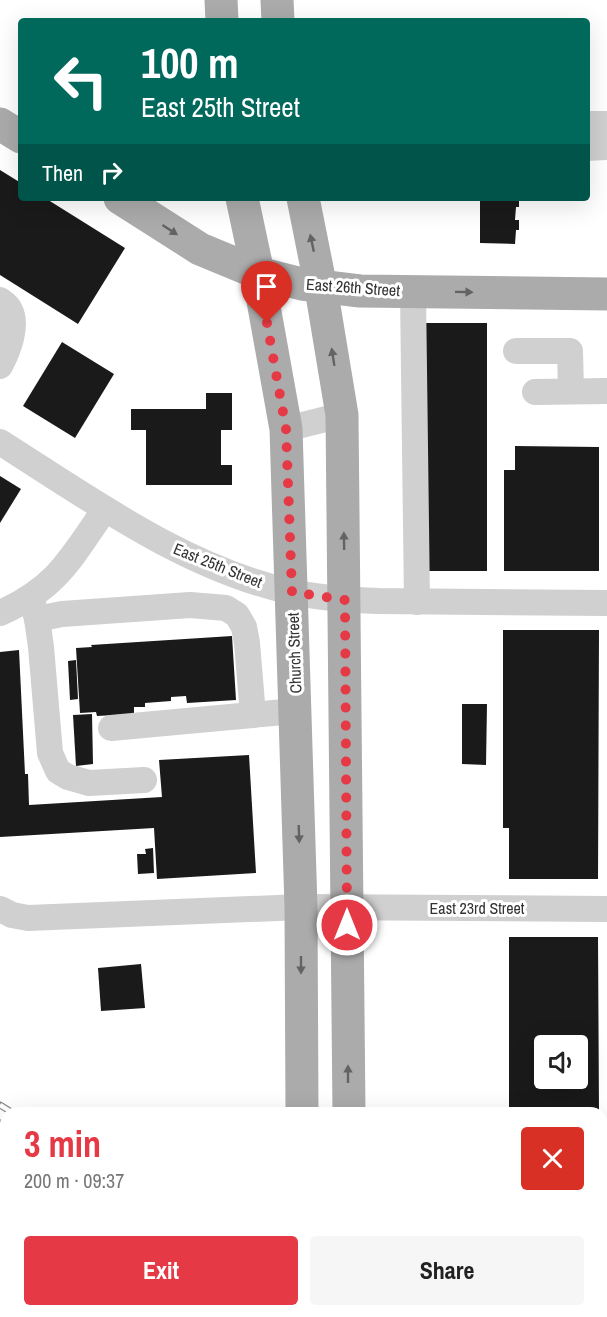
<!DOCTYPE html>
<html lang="en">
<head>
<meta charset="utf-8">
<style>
  body { margin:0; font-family:"Archivo Narrow",sans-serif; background:#f6f6f6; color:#222; height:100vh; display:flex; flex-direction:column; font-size:22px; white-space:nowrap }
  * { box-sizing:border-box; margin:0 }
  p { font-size:20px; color:#767676 }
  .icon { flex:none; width:33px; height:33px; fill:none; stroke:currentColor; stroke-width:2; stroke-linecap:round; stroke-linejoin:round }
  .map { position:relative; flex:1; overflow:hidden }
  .sheet { position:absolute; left:0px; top:1107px; width:608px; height:210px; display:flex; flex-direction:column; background:#fff; border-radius:18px 18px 0 0; box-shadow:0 6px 24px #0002 }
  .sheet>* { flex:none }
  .banner { position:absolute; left:18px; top:18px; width:572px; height:183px; border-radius:6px; box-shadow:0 6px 24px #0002; background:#00695c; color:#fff; overflow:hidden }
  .tools { position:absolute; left:534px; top:1035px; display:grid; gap:12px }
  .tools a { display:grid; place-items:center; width:54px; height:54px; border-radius:6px; background:#fff; box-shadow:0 6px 24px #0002; font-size:30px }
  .pin { position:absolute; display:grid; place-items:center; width:51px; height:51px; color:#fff; margin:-62px -26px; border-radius:50% 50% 50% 0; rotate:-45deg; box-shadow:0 0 6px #0007 }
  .pin .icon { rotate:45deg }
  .me { position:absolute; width:66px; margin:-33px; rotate:0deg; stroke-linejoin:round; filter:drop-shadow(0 0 4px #0008) }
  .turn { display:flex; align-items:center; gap:21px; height:126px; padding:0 24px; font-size:27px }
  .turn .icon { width:78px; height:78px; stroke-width:2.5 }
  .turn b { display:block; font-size:42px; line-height:51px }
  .then { display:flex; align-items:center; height:57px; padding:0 24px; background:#0003; gap:12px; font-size:22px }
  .round { display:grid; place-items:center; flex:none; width:63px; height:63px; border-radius:6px; background:#f6f6f6 }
  .head { display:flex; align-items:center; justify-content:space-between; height:102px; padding:0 24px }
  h1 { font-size:36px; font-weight:700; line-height:45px; color:#e63946 }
  .button { display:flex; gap:12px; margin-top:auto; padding:12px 24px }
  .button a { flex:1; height:69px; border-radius:6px; background:#e63946; color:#fff; font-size:24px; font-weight:700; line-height:69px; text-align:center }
  .button a+a { background:#f6f6f6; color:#222 }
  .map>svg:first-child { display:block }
</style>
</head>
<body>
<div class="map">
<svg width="607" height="1317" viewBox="0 0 607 1317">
  <rect width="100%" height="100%" fill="#fff"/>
  <!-- building -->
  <g fill="#1a1a1a" fill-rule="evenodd">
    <polygon points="0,170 21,183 21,198 45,198 125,248 78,324 0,275"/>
    <polygon points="480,198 519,198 519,207 516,207 515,220 519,220 519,230 516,230 515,244 480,243"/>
    <rect x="425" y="323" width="62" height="248"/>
    <polygon points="62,342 114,374 75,438 23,406"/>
    <polygon points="206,393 232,393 232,430 221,430 221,465 232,465 232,485 146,485 146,430 131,430 131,409 206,409"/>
    <polygon points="515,446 599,447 599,571 504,571 504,470 515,470"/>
    <polygon points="0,476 21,489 0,523"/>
    <polygon points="503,630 599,630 598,879 509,879 509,828 503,828"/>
    <polygon points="232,636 236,700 187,703 186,696 171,697 171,701 145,703 145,707 134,707 134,714 97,716 96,712 80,713 76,648 92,647 91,645"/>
    <polygon points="19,650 25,774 28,774 29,805 162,797 159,760 249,755 256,873 157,879 154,828 0,837 0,652"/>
    <polygon points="76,660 78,699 70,700 68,661"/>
    <polygon points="462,704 487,704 486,765 462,764"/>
    <polygon points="92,714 93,764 76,766 73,715"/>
    <polygon points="153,848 154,873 138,874 137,854 146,854 145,849"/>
    <path d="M509 937H598L599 1113H509ZM544 1046H578V1078H544Z"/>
    <polygon points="141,964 145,1008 101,1011 98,968"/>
    <polygon points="607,1180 607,1251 602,1252 602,1181"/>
    <polygon points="0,1299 6,1299 6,1311 23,1311 23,1317 0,1317"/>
  </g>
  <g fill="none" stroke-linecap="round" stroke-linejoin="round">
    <!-- minor -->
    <g stroke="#d0d0d0" stroke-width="26">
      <polyline points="586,124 607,124"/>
      <polyline points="586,148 607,147"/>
      <polyline points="413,292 417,602"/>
      <path d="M0 300C3 302 9 306 10 310 18 326 8 351 0 366"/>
      <polyline points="516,351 570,351 571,391"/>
      <polyline points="535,392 607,391"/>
      <polyline points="286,429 342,415"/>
      <path d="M0 442C90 499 186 569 292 592 320 598 350 600 379 601L607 603"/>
      <polyline points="31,597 37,619 41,647 50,753 58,771 68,777 89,783 144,780"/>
      <path d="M0 613C57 588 71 558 105 509"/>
      <polyline points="37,619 62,614 190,605 226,608 237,615 244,627 247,643 253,715"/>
      <polyline points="111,728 295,711"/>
      <polyline points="0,909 12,915 28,918 301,907 607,909"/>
      <polyline points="602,1150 607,1149"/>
      <polyline points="602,1294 607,1293"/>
    </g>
    <!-- major -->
    <g stroke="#ababab" stroke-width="33">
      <polyline points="221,0 222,21"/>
      <polyline points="277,0 278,21"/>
      <polyline points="0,124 21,137"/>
      <polyline points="120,198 200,249 258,273 302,284 360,291 607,294"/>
      <polyline points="242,198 258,273 286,429 301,907 302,1113"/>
      <polyline points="303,198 321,288 342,415 349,1113"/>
      <polyline points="295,1317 295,1311"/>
      <polyline points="349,1317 349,1311"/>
    </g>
    <!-- rail casing -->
    <g stroke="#888" stroke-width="7">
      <g id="rail">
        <polyline points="0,1105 13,1113"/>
        <polyline points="0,1123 6,1127"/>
        <polyline points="303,1311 312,1317"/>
        <polyline points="331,1311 341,1317"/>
      </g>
    </g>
    <!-- rail -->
    <use href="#rail" stroke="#fff" stroke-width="4.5" stroke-dasharray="14" stroke-linecap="butt"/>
  </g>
  <!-- one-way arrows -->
  <defs><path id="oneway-solid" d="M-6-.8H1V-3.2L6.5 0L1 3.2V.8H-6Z" transform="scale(1.5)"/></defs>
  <g fill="#636363">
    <use href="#oneway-solid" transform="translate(170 230) rotate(33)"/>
    <use href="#oneway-solid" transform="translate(312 243) rotate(-102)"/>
    <use href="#oneway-solid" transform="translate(464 292) rotate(1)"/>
    <use href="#oneway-solid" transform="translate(333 357) rotate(-99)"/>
    <use href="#oneway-solid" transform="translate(344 541) rotate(-91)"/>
    <use href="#oneway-solid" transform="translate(299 834) rotate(88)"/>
    <use href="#oneway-solid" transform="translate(301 965) rotate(90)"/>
    <use href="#oneway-solid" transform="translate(348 1074) rotate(-90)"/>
  </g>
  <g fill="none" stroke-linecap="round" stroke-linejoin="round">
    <!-- route -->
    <polyline stroke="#e63946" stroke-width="10" stroke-dasharray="0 18" points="267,323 286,429 292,592 345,600 347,925"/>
  </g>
  <g text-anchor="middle" stroke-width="6" stroke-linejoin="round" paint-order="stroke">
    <!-- street labels -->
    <g font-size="16" fill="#333" stroke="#fff">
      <text transform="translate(353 287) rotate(4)" y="6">East 26th Street</text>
      <text transform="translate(218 565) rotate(22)" y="6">East 25th Street</text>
      <text transform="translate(294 653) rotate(-92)" y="6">Church Street</text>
      <text x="477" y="914">East 23rd Street</text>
    </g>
  </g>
</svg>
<div class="tools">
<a><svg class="icon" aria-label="sound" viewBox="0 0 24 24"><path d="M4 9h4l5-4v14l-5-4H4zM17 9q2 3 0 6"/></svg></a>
</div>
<div class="pin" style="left:267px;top:323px;background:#d93025"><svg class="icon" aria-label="arrive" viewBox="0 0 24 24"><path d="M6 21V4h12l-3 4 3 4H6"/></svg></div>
<svg class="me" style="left:347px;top:925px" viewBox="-20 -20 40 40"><circle r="17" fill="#e63946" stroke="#fff" stroke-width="3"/><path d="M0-11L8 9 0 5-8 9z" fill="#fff"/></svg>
<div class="banner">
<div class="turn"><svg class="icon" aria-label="left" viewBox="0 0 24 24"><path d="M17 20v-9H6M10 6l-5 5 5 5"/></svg><div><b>100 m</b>East 25th Street</div></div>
<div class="then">Then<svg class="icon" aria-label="right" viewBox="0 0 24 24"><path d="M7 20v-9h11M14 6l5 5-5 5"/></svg></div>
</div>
<section class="sheet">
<div class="head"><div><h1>3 min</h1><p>200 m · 09:37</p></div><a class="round" style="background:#d93025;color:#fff"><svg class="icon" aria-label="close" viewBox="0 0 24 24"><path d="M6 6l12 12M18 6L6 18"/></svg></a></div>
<div class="button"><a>Exit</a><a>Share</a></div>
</section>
</div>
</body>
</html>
